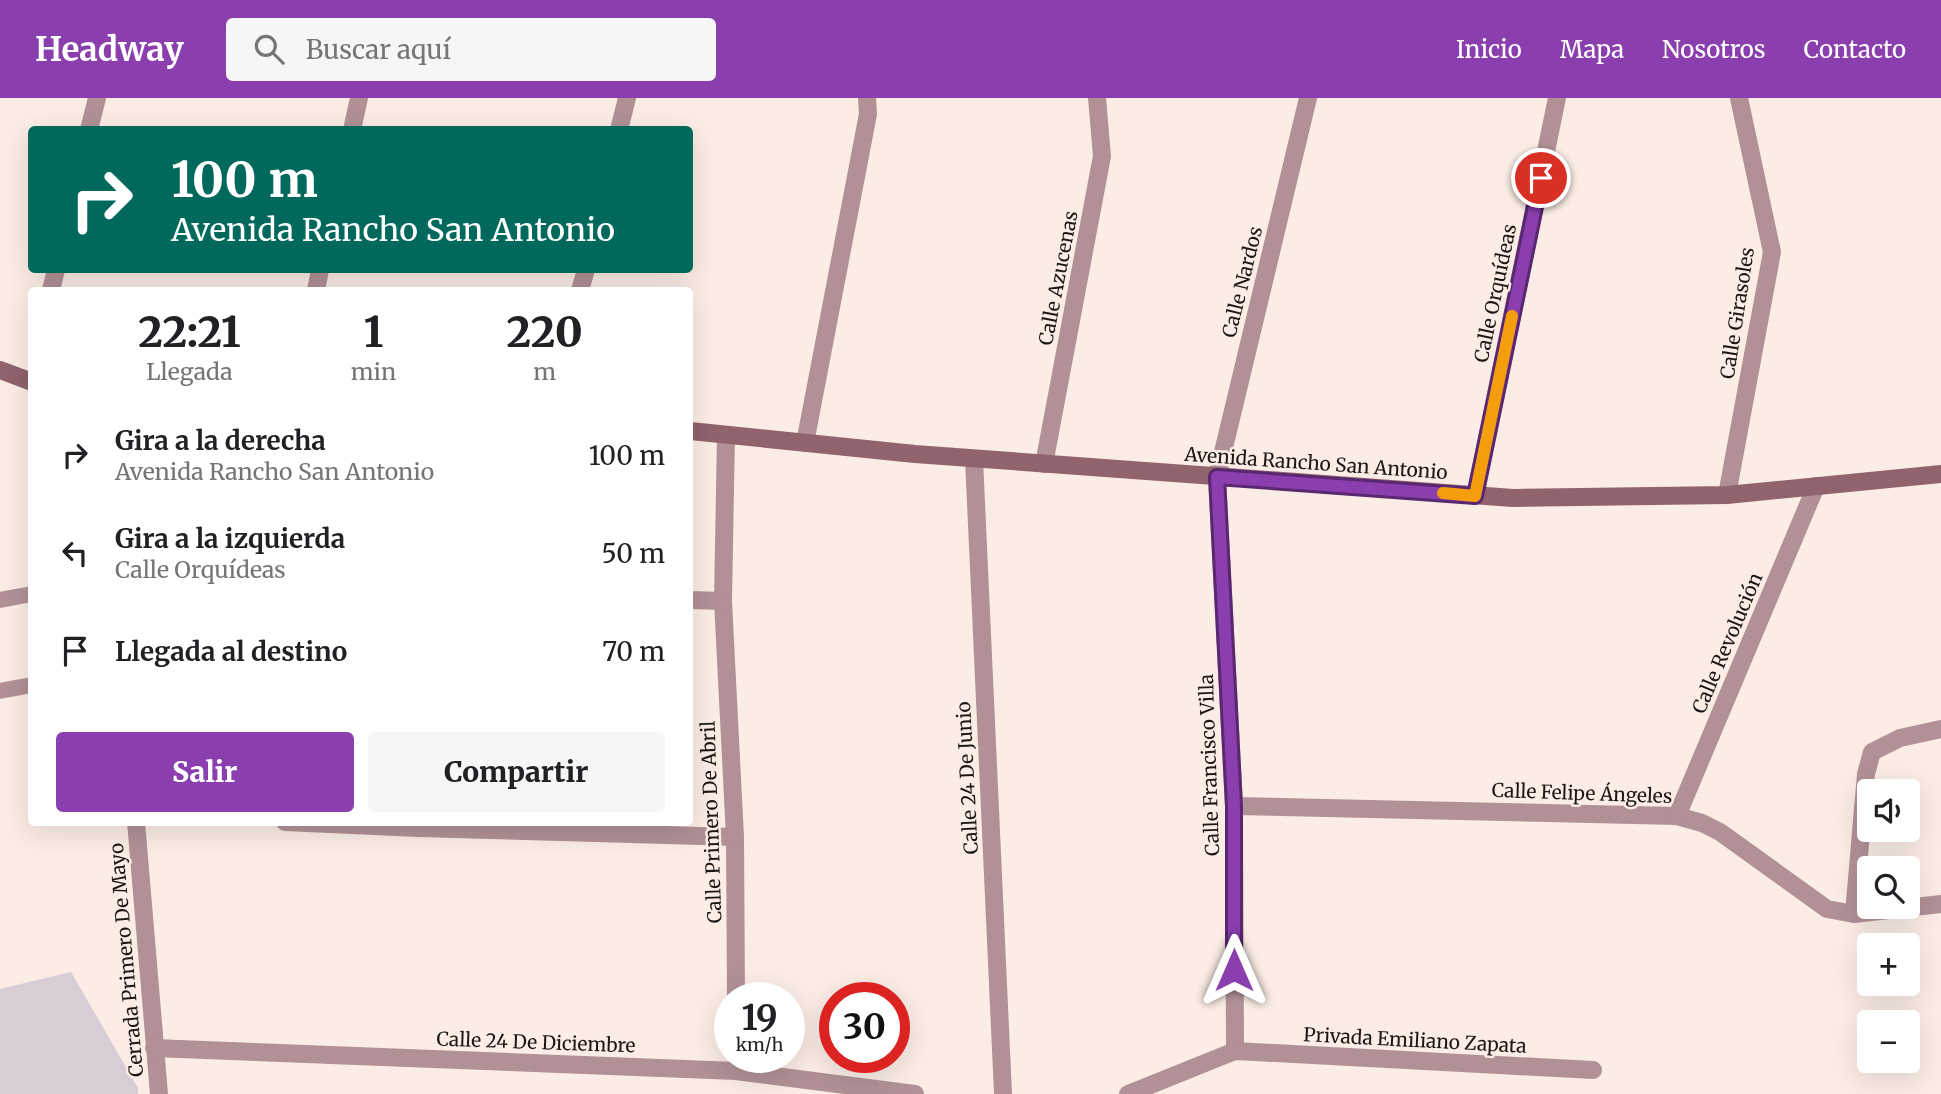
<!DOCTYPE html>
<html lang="es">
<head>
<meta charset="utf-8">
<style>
  body { margin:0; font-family:Merriweather,serif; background:#f6f6f6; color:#202124; height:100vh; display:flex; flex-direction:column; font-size:26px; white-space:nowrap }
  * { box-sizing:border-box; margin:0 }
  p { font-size:23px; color:#757577 }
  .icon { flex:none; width:38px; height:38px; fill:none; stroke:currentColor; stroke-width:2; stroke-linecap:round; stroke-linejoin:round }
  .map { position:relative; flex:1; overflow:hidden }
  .panel { position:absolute; left:28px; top:189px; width:665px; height:539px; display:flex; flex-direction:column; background:#fff; border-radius:7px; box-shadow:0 7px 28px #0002 }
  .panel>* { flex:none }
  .banner { position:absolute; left:28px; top:28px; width:665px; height:147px; border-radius:7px; box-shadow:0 7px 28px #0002; background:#00695c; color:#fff; overflow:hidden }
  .tools { position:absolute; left:1857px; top:681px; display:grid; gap:14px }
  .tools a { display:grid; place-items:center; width:63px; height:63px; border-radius:7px; background:#fff; box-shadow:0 7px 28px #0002; font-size:35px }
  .speed { position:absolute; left:714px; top:884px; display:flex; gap:14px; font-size:35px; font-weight:700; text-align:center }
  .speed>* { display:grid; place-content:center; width:91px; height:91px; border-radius:50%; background:#fff; box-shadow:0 7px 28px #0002; line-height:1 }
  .speed small { font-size:18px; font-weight:400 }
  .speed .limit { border:10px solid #d22; background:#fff; color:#111 }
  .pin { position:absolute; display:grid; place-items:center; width:60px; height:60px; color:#fff; margin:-30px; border:4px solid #fff; border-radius:50%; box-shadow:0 2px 7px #0007 }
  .me { position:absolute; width:77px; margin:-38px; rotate:0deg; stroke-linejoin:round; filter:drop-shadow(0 0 5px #0008) }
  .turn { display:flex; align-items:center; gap:24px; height:147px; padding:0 28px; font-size:32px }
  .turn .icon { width:91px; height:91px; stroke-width:2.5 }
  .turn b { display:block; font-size:49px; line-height:60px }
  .eta { display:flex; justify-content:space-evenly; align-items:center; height:119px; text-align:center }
  .eta b { font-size:42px; font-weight:800; line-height:49px }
  .cta { display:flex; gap:14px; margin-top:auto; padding:14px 28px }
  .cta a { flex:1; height:80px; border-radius:7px; background:#8b3eae; color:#fff; font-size:28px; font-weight:800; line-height:80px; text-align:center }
  .cta a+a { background:#f6f6f6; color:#202124 }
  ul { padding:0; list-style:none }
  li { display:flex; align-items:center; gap:21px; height:98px; padding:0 28px }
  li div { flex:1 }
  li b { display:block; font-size:26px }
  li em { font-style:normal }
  header { display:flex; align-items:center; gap:42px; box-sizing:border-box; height:98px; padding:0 35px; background:#8b3eae; color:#fff }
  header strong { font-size:33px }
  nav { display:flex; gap:38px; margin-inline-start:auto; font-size:24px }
  .search { width:490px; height:63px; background:#f6f6f6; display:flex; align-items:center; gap:18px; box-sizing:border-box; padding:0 24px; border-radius:7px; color:#757577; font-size:26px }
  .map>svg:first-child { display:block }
</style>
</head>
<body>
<header>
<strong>Headway</strong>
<div class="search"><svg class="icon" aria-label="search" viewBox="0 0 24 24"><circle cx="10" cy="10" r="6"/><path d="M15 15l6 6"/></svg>Buscar aquí</div>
<nav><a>Inicio</a><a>Mapa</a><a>Nosotros</a><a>Contacto</a></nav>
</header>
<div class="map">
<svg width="1941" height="996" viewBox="0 0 1941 996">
  <rect width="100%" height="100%" fill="#fbede5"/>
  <!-- building -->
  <polygon fill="#d8ccd6" points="71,874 138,990 138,996 0,996 0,891"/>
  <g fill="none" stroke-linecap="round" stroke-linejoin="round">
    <!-- lane -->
    <g stroke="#b19196" stroke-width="16">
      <polyline points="0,502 32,496"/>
      <polyline points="0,593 32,587"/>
    </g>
    <!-- street -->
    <g stroke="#b19196" stroke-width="18">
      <polyline points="89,32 97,0"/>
      <polyline points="352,32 359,0"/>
      <polyline points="619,32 627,0"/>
      <polyline points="51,192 56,172"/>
      <polyline points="316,192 320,172"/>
      <polyline points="580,192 586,172"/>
      <polyline points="726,337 723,503 735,739 736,900"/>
      <polyline points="805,345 868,16 867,0"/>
      <polyline points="974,361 1003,996"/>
      <polyline points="1044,366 1102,58 1097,0"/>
      <polyline points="1727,397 1772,154 1739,0"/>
      <polyline points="1475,398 1557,0"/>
      <polyline points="690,502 723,503"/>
      <polyline points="1234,708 1677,718 1702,725 1720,734 1827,811 1854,816 1941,806"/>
      <polyline points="1677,718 1816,388"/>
      <polyline points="136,724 159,996"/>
      <polyline points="285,724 418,730 735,739"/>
      <polyline points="1854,816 1866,676 1872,654 1900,640 1941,631"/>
      <polyline points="154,950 736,973 915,996"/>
      <polyline points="1235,953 1234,708 1217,379 1308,0"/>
      <polyline points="1128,996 1235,953 1593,972"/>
    </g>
    <!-- secondary -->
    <g stroke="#91636c" stroke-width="18">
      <polyline points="0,272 32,284"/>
      <polyline points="690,333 915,356 1513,400 1727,397 1941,376"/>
    </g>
  </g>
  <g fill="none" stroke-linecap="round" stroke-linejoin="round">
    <!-- route casing -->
    <g stroke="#5a2871" stroke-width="18">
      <polyline id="route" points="1234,872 1234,708 1217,379 1475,398 1541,80"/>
    </g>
    <!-- route -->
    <use href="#route" stroke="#8b3eae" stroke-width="12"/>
    <!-- slow -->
    <polyline stroke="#f59e0b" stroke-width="12" points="1443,395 1475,398 1512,218"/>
  </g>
  <g text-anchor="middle" stroke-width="5" stroke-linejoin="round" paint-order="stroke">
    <!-- street labels -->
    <g font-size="19" fill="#1c1715" stroke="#fbede5">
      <text transform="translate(1058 180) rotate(-79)" y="7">Calle Azucenas</text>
      <text transform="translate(1242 184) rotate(-76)" y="7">Calle Nardos</text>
      <text transform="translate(1495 195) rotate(-78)" y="7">Calle Orquídeas</text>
      <text transform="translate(1737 215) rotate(-81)" y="7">Calle Girasoles</text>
      <text transform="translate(1316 365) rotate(4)" y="7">Avenida Rancho San Antonio</text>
      <text transform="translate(1727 545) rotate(-67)" y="7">Calle Revolución</text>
      <text transform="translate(1209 667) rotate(-92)" y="7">Calle Francisco Villa</text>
      <text transform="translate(967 680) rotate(-93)" y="7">Calle 24 De Junio</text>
      <text transform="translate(1582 695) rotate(2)" y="7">Calle Felipe Ángeles</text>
      <text transform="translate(711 724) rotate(-92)" y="7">Calle Primero De Abril</text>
      <text transform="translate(126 862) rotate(-95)" y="7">Cerrada Primero De Mayo</text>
      <text transform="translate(1415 942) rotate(3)" y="7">Privada Emiliano Zapata</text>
      <text transform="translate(536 944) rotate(2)" y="7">Calle 24 De Diciembre</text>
    </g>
  </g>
</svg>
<div class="tools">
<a><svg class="icon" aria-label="sound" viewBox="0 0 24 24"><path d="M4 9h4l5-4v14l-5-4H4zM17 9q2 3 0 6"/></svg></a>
<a><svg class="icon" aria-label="search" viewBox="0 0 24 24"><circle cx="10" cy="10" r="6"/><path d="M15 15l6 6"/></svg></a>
<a>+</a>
<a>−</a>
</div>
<div class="speed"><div>19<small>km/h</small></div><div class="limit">30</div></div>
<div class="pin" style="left:1541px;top:80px;background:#d93025"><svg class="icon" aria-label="arrive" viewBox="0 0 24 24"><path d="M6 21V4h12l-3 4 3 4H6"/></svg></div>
<svg class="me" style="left:1234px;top:872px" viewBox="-20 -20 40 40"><path d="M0-17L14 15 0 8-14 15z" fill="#8b3eae" stroke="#fff" stroke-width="4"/></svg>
<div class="banner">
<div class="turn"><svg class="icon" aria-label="right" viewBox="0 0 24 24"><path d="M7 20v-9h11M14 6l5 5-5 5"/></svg><div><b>100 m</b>Avenida Rancho San Antonio</div></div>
</div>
<section class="panel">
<div class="eta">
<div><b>22:21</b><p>Llegada</p></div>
<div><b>1</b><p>min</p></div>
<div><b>220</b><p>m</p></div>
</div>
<ul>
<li><svg class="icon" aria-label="right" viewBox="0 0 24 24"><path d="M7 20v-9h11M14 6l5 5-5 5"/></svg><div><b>Gira a la derecha</b><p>Avenida Rancho San Antonio</p></div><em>100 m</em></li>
<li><svg class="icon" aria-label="left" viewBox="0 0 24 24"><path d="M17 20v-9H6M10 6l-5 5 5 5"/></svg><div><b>Gira a la izquierda</b><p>Calle Orquídeas</p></div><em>50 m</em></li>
<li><svg class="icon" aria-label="arrive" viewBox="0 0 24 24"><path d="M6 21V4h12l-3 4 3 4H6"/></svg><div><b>Llegada al destino</b></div><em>70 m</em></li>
</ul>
<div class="cta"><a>Salir</a><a>Compartir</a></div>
</section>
</div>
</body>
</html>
